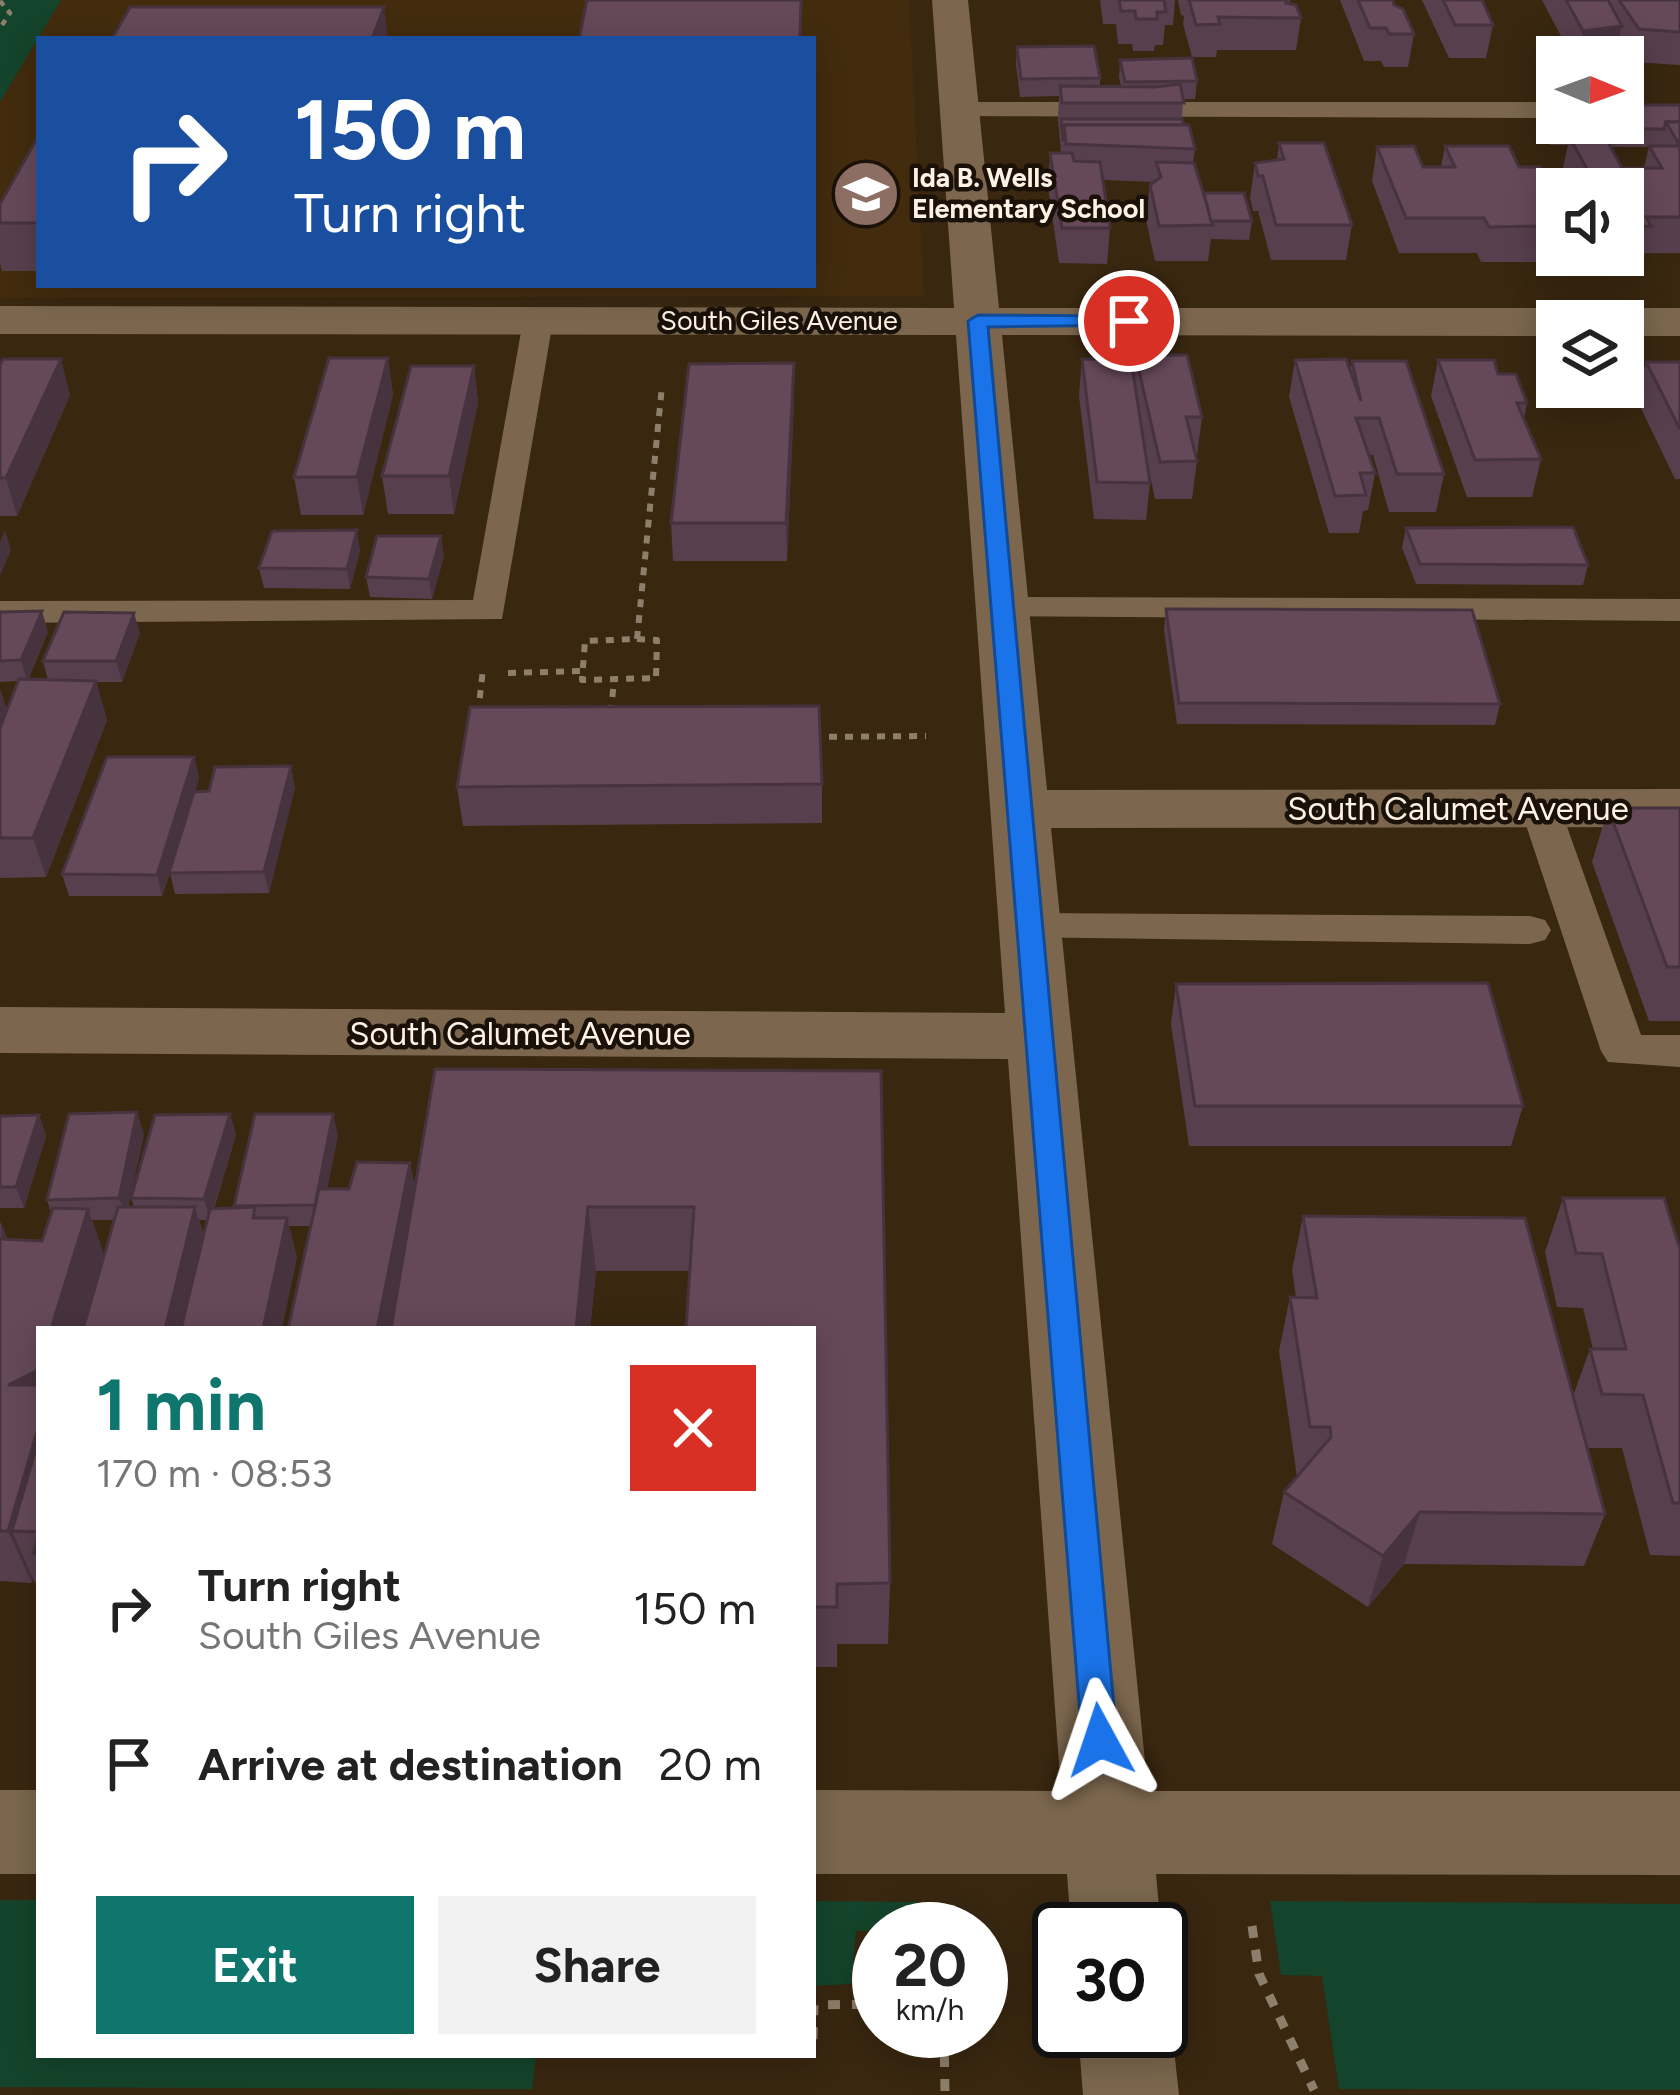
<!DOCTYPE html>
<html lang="en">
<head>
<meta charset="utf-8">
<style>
  body { margin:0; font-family:Figtree,sans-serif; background:#f2f2f2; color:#222; height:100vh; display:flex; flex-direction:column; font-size:45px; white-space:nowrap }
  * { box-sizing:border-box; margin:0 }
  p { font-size:39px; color:#767676 }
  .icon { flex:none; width:66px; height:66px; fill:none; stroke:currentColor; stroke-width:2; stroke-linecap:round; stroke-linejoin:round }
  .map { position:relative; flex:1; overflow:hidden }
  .panel { position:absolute; left:36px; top:1326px; width:780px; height:732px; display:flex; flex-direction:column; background:#fff; border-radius:0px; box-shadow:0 6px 30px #0003 }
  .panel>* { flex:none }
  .hud { position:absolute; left:36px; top:36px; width:780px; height:252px; border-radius:0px; box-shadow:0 6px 30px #0003; background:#1a4fa0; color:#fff; overflow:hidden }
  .needle { width:78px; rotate:91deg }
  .tools { position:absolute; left:1536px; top:36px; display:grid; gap:24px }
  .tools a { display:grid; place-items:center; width:108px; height:108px; border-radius:0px; background:#fff; box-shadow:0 6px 30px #0003; font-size:60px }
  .speed { position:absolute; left:852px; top:1902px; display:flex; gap:24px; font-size:60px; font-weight:700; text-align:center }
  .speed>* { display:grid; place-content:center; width:156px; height:156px; border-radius:50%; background:#fff; box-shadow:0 6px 30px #0003; line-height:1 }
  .speed small { font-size:30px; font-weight:400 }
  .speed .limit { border:6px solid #111; border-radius:18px; background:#fff; color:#111 }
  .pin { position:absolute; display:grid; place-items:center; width:102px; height:102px; color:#fff; margin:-51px; border:6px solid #fff; border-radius:50%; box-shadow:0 3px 12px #0007 }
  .me { position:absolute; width:132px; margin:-66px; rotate:355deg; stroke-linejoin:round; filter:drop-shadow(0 0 9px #0008) }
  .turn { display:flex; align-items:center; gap:42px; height:252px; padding:0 60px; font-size:54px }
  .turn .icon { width:156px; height:156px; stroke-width:2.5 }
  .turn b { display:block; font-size:84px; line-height:102px }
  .round { display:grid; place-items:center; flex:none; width:126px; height:126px; border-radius:0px; background:#f2f2f2 }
  .head { display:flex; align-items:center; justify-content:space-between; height:204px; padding:0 60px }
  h1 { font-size:72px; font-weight:700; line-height:90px; color:#0f766e }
  .cta { display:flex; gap:24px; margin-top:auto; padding:24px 60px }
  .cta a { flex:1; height:138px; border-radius:0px; background:#0f766e; color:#fff; font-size:48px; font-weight:700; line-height:138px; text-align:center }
  .cta a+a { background:#f2f2f2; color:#222 }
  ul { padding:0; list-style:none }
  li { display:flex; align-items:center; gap:36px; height:156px; padding:0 60px }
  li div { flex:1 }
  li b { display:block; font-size:45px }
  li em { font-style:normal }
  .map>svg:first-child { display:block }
</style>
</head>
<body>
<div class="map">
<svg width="1680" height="2095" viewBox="0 0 1680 2095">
  <rect width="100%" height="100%" fill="#392710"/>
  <!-- built -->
  <path fill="#432c0e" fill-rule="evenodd" d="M61 0H909L924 296 0 298V102ZM39 39H813V285H39Z"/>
  <!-- green -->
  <g fill="#14442b">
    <polygon points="0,0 61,0 0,102"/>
    <polygon points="0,1900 39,1900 39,2055 536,2055 532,2089 0,2087"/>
    <polygon points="813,1901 916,1902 916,1929 856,1931 851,1984 813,1986"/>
    <polygon points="1270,1901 1680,1904 1680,2090 1339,2089 1322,1976 1281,1975"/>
  </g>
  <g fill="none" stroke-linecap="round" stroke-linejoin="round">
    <!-- path-far2 -->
    <polyline stroke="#8e7f6c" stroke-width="4.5" stroke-dasharray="6 6" stroke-linecap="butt" points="0,1 10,13 0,28"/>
    <!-- path-far1 -->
    <g stroke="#8e7f6c" stroke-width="6" stroke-dasharray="8 8" stroke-linecap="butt">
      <polyline points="637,639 662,386"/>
      <polygon points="637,639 657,640 656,678 582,680 585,641"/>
      <polyline points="508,673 582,671"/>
      <polyline points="611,713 614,679"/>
      <polyline points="478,714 483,669"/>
      <polyline points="813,737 926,736"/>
    </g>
    <!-- path -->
    <g stroke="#8e7f6c" stroke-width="9" stroke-dasharray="12 12" stroke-linecap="butt">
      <polyline points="1252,1926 1259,1974 1314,2090"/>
      <polyline points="944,2031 945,2095"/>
      <polyline points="813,2039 814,2005 879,2004"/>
    </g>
    <!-- service -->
    <g fill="#7c674e" fill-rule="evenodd">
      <polygon points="959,102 1557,102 1557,118 949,116 949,104"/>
      <polygon points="538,312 553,321 502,619 0,623 0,601 473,600 523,321"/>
      <polygon points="1002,597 1680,599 1680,621 989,616 984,608"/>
      <polygon points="1540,794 1554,798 1560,807 1641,1035 1680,1035 1680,1067 1608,1062 1601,1051 1520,807 1526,798"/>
      <polygon points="1029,913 1530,916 1545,920 1551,930 1545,940 1530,944 1014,937 1008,927 1014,917"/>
    </g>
    <!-- minor -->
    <g fill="#7c674e" fill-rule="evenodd">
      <polygon points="932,0 968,0 999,308 1557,308 1573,312 1579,321 1557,321 1557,336 1002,335 1047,790 1680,789 1680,827 1051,828 1148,1791 1680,1791 1680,1875 1156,1874 1161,1929 1161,1930 1071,1929 1067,1874 813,1874 813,1790 1061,1791 1008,1059 0,1053 0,1007 1005,1013 956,335 0,334 0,306 954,308"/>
      <polygon points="1623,308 1680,308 1680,336 1623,336 1623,321 1601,321 1607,312"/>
      <rect x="0" y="1790" width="39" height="84"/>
      <polygon points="1161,2005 1172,2031 1179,2095 1083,2095 1078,2031 1161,2031"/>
    </g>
  </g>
  <!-- wall -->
  <g fill="#583f4d" fill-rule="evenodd">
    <polygon points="1100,0 1175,0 1173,25 1165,25 1163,45 1155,45 1154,51 1133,51 1132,44 1118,44 1116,24 1103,24"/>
    <polygon points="1178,0 1290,0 1290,3 1301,18 1296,50 1217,50 1216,57 1192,57 1183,24 1184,16 1181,15"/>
    <polygon points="1340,0 1393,0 1394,5 1414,34 1408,67 1384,67 1381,61 1364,61"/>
    <polygon points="1422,0 1482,0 1493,25 1486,58 1449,58"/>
    <polygon points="1542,0 1680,0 1680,65 1632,62 1618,42 1614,57 1572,57"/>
    <polygon points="1017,47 1100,78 1100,86 1121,86 1119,77 1120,60 1197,81 1195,99 1183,99 1182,119 1195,149 1193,163 1203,194 1252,221 1249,240 1211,239 1208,261 1155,261 1146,220 1150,185 1154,182 1103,180 1110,228 1107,264 1059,263 1048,187 1050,153 1061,153 1058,119 1059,96 1020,97 1016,65"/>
    <path d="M1543 102 1557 123H1623L1680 105V253H1645L1642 262H1610L1607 255H1623V189H1571L1562 172 1568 145H1550L1539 120ZM1611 147H1649L1644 168H1622Z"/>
    <polygon points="39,135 39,271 2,271 0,263 0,204"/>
    <polygon points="1279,143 1352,225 1346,260 1271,260 1258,211 1253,211 1250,198 1255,163 1277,160"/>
    <polygon points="1445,146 1519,167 1557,200 1557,253 1538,253 1536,262 1481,262 1477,253 1399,253 1372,181 1377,147 1423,167 1441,167"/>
    <polygon points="1134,349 1155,355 1202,417 1197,455 1195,455 1197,461 1192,499 1155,499 1146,455 1150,483 1146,520 1094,519 1079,396 1082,359 1133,368"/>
    <polygon points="388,358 393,395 363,515 301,515 294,477"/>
    <polygon points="1295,360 1350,370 1352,361 1444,474 1436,512 1389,512 1373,455 1369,455 1375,473 1368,510 1363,511 1359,533 1329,533 1289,397"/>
    <polygon points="1438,360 1498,374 1527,403 1524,418 1541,459 1532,497 1467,497 1431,396"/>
    <polygon points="1646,362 1680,362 1680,479 1675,479 1636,398"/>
    <polygon points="794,363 794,400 787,561 673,561 671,523"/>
    <polygon points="0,365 70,395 17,516 0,516"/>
    <polygon points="474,366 478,403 454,514 388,514 382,476"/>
    <polygon points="1406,528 1588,565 1583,585 1416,584 1402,548"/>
    <polygon points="360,551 350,589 264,588 259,568"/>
    <polygon points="444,556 432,599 370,597 366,577"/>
    <polygon points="1166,609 1500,704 1495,725 1177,724 1164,630"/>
    <polygon points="0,612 48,632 28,680 48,680 43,661 140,633 122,682 96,682 107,720 46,877 0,878 0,689 7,711 19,681 0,682"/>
    <polygon points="194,757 199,778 195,792 295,787 269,893 175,894 170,873 162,896 69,896 62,874"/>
    <polygon points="822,784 822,823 463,826 457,787"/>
    <polygon points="1608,808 1680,808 1680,1021 1649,1021 1592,862"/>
    <polygon points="1176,984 1523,1106 1511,1146 1189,1146 1171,1024"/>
    <path d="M881 1071 890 1583 888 1644H837V1667H813V1329L690 1271H596L590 1329H288L311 1226H289L297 1258 39 1329V1583H35L33 1578 32 1583 0 1581V1222L7 1239 42 1241 51 1212 47 1200 144 1134 128 1207H134L131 1198 230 1114 236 1135 214 1209 235 1208 234 1206 338 1135 327 1189H349L410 1163 415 1188ZM92 1220H114L104 1255ZM199 1220H208L204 1236Z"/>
    <polygon points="39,1115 46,1136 24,1208 0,1208 0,1116"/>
    <polygon points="1563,1198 1680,1249 1680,1556 1650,1555 1622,1448 1587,1448 1605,1514 1584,1566 1404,1564 1368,1607 1272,1544 1284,1492 1297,1477 1279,1351 1290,1297 1296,1297 1292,1270 1303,1216 1573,1396 1590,1349 1593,1349 1583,1308 1557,1307 1545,1252"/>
    <polygon points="872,1941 879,1941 879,1979 871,1979"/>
  </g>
  <!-- shaded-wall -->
  <g fill="#47333e">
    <polygon points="384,7 388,39 372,39"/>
    <polygon points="1622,26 1614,57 1577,57 1583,31"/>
    <polygon points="388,358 393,395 363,515 357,477"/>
    <polygon points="61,359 70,395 17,516 6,478"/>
    <polygon points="794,363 794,400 787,561 786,523"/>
    <polygon points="474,366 478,403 454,514 449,476"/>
    <polygon points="5,530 11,550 0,576 0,542"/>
    <polygon points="357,530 360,551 350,589 347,569"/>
    <polygon points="441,536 444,556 432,599 429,579"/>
    <polygon points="42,611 48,632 27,681 21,660"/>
    <polygon points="134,613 140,633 122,682 116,661"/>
    <polygon points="96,681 107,720 46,877 33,838"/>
    <polygon points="0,689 9,718 0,740"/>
    <polygon points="194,757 199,778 162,896 157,875"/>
    <polygon points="291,766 295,787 269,893 264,872"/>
    <polygon points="137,1112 144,1134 126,1219 119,1198"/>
    <polygon points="230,1114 236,1135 210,1220 204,1199"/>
    <polygon points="333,1114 338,1135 320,1226 315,1205"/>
    <polygon points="39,1115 46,1136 24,1208 16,1187"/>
    <polygon points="410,1163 421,1217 399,1329 377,1329"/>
    <polygon points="195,1207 211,1262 195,1329 165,1329"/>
    <polygon points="588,1207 596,1271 590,1329 576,1329"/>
    <polygon points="88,1209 107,1263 87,1329 51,1329"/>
    <polygon points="287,1218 297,1258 282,1329 263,1329"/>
    <polygon points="1,1222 22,1276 0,1343"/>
    <polygon points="39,1367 39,1532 12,1531 33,1578 32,1583 8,1531 8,1385"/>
    <polygon points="1420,1512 1404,1564 1368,1607 1383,1556"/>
  </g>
  <!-- building -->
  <g fill="#664959" stroke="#47333e" stroke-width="3">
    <polygon points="587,0 801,0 800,39 579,39"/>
    <polygon points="1119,0 1164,0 1166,12 1157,12 1157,19 1136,19 1135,11 1121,11"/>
    <polygon points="1189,0 1287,0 1286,3 1296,5 1301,18 1218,17 1220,24 1196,25"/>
    <polygon points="1358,0 1393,0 1394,5 1403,9 1414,34 1389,34 1386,28 1370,28"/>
    <polygon points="1443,0 1482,0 1493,25 1455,25"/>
    <polygon points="1566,0 1608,0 1622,26 1583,31"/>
    <polygon points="1619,0 1680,0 1680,32 1639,29"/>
    <polygon points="130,7 384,7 372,39 112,39"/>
    <polygon points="1094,46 1100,78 1021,79 1017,47"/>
    <polygon points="1192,58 1197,81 1125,82 1120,60"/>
    <polygon points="1180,84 1184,103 1062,103 1060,86 1155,87"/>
    <polygon points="1543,102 1557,102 1557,123 1608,123 1610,127 1554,127"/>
    <polygon points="1623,105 1680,105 1680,122 1666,122 1664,129 1615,129 1612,123 1623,123"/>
    <polygon points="1061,119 1182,119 1184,125 1064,125 1063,141"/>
    <polygon points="1666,122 1680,122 1680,217 1646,217 1651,226 1623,227 1623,189 1598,189 1570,138 1606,138 1622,168 1662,168 1649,146 1680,146"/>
    <polygon points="1064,125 1189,125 1195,149 1066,144"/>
    <polygon points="39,135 39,223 0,223 0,204"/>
    <polygon points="1279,143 1324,143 1352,225 1276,225 1263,176 1258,176 1255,163 1284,159"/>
    <polygon points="1414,146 1423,167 1455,167 1445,146 1509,146 1519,167 1540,167 1557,200 1557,218 1540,218 1543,226 1489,227 1484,218 1406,218 1377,147"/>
    <polygon points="1050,153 1072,153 1074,161 1100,162 1110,228 1062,228"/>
    <polygon points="1156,162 1194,163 1213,225 1159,226 1150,185 1161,177"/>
    <polygon points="1204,193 1244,193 1252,221 1211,221"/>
    <polygon points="1134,349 1154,349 1155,355 1187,355 1202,417 1186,417 1197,461 1160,462"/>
    <polygon points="329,358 388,358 357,477 294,477"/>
    <polygon points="3,359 61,359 6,478 0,478 0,365"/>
    <polygon points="1082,359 1131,359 1150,483 1097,482"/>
    <polygon points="1346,359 1361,401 1352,361 1406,361 1444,474 1397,474 1379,418 1356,418 1375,473 1360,473 1366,495 1335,496 1295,360"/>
    <polygon points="1438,360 1494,360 1498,374 1516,374 1527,403 1517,403 1541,459 1475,460"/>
    <polygon points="1646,362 1680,362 1680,429"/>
    <polygon points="794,363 786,523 671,523 689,364"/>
    <polygon points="411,366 474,366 449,476 382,476"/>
    <polygon points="1573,527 1588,565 1420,564 1406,528"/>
    <polygon points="357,530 347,569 259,568 272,531"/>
    <polygon points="377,536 441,536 429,579 366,577"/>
    <polygon points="1166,609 1472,610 1500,704 1179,703"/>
    <polygon points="42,611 21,660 0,661 0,612"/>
    <polygon points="64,612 134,613 116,661 43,661"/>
    <polygon points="19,679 96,681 33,838 0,838 0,728"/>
    <polygon points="819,706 822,784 457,787 470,707"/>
    <polygon points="107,757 194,757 157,875 62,874"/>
    <polygon points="291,766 264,872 169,873 194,792 209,791 215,767"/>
    <polygon points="1608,808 1680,808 1680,967 1667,967"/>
    <polygon points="1488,983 1523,1106 1195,1106 1176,984"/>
    <polygon points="435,1069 881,1071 890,1583 837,1584 837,1607 813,1607 813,1329 686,1329 694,1207 588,1207 576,1329 391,1329"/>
    <polygon points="137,1112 119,1198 47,1200 69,1114"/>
    <polygon points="230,1114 204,1199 131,1198 155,1115"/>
    <polygon points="255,1114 333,1114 315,1205 234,1206"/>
    <polygon points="39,1115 16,1187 0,1187 0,1116"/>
    <polygon points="357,1162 410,1163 377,1329 288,1329 319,1189 349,1189"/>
    <polygon points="1563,1198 1664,1198 1680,1249 1680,1503 1673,1503 1643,1395 1602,1394 1590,1349 1626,1349 1602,1254 1576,1253"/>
    <polygon points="118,1207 195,1207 165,1329 83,1329"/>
    <polygon points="255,1207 253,1218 287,1218 263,1329 181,1329 210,1209"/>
    <polygon points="53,1208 88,1209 51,1329 39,1329 38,1370 8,1385 39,1385 39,1425 8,1531 0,1531 0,1239 42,1241"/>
    <polygon points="1303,1216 1525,1218 1605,1514 1420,1512 1383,1556 1284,1492 1331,1437 1330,1427 1310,1427 1290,1297 1317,1298"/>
    <polygon points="39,1438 39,1553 34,1553 39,1532 12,1531"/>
    <polygon points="872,1941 879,1941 879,1961 871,1961"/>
  </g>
  <!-- route -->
  <polygon fill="#1a73e8" stroke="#114b97" stroke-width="3" points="1129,316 1139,321 1136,325 988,327 1117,1740 1112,1752 1100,1757 1087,1752 1082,1740 968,321 978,315"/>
  <!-- icons -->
  <defs>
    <g id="school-disc" transform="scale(3.45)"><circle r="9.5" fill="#8d6e63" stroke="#1a1208"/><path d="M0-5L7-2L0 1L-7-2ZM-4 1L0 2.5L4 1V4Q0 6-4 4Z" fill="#fff"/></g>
  </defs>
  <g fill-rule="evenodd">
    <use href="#school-disc" x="866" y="194"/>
  </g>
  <g text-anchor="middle" stroke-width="9" stroke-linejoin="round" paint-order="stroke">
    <!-- far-poi labels -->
    <g font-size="27" font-weight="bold" fill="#fef2e4" stroke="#1a1208" text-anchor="start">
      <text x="912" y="187">Ida B. Wells<tspan x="912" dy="31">Elementary School</tspan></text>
    </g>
    <!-- far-street labels -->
    <g font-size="27" fill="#fef2e4" stroke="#1a1208">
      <text x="779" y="330">South Giles Avenue</text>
    </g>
    <!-- street labels -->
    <g font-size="33" fill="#fef2e4" stroke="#1a1208">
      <text x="1458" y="820">South Calumet Avenue</text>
      <text x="520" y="1045">South Calumet Avenue</text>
    </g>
  </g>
</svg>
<div class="tools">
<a><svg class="needle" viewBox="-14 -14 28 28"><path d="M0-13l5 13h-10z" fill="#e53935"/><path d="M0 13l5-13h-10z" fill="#767676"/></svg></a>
<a><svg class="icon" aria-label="sound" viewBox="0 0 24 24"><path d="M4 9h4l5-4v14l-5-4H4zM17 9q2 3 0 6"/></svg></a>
<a><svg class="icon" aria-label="layers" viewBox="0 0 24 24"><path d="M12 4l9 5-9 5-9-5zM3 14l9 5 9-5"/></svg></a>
</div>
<div class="speed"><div>20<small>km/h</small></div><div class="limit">30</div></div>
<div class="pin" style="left:1129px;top:321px;background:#d93025"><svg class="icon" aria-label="arrive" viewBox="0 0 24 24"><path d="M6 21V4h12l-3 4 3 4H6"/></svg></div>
<svg class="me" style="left:1100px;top:1740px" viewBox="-20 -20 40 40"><path d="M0-17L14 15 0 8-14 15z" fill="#1a73e8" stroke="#fff" stroke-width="4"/></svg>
<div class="hud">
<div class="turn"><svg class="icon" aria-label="right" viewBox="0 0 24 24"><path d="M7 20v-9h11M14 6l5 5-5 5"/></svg><div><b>150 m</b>Turn right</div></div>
</div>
<section class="panel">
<div class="head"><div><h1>1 min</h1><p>170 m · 08:53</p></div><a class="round" style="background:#d93025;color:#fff"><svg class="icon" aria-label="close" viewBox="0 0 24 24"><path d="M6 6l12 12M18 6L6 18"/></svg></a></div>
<ul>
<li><svg class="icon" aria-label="right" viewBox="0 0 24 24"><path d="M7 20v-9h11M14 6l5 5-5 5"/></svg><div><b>Turn right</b><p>South Giles Avenue</p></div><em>150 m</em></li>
<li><svg class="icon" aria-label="arrive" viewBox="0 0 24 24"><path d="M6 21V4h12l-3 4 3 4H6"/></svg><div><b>Arrive at destination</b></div><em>20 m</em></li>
</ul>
<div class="cta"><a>Exit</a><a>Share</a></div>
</section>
</div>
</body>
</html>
